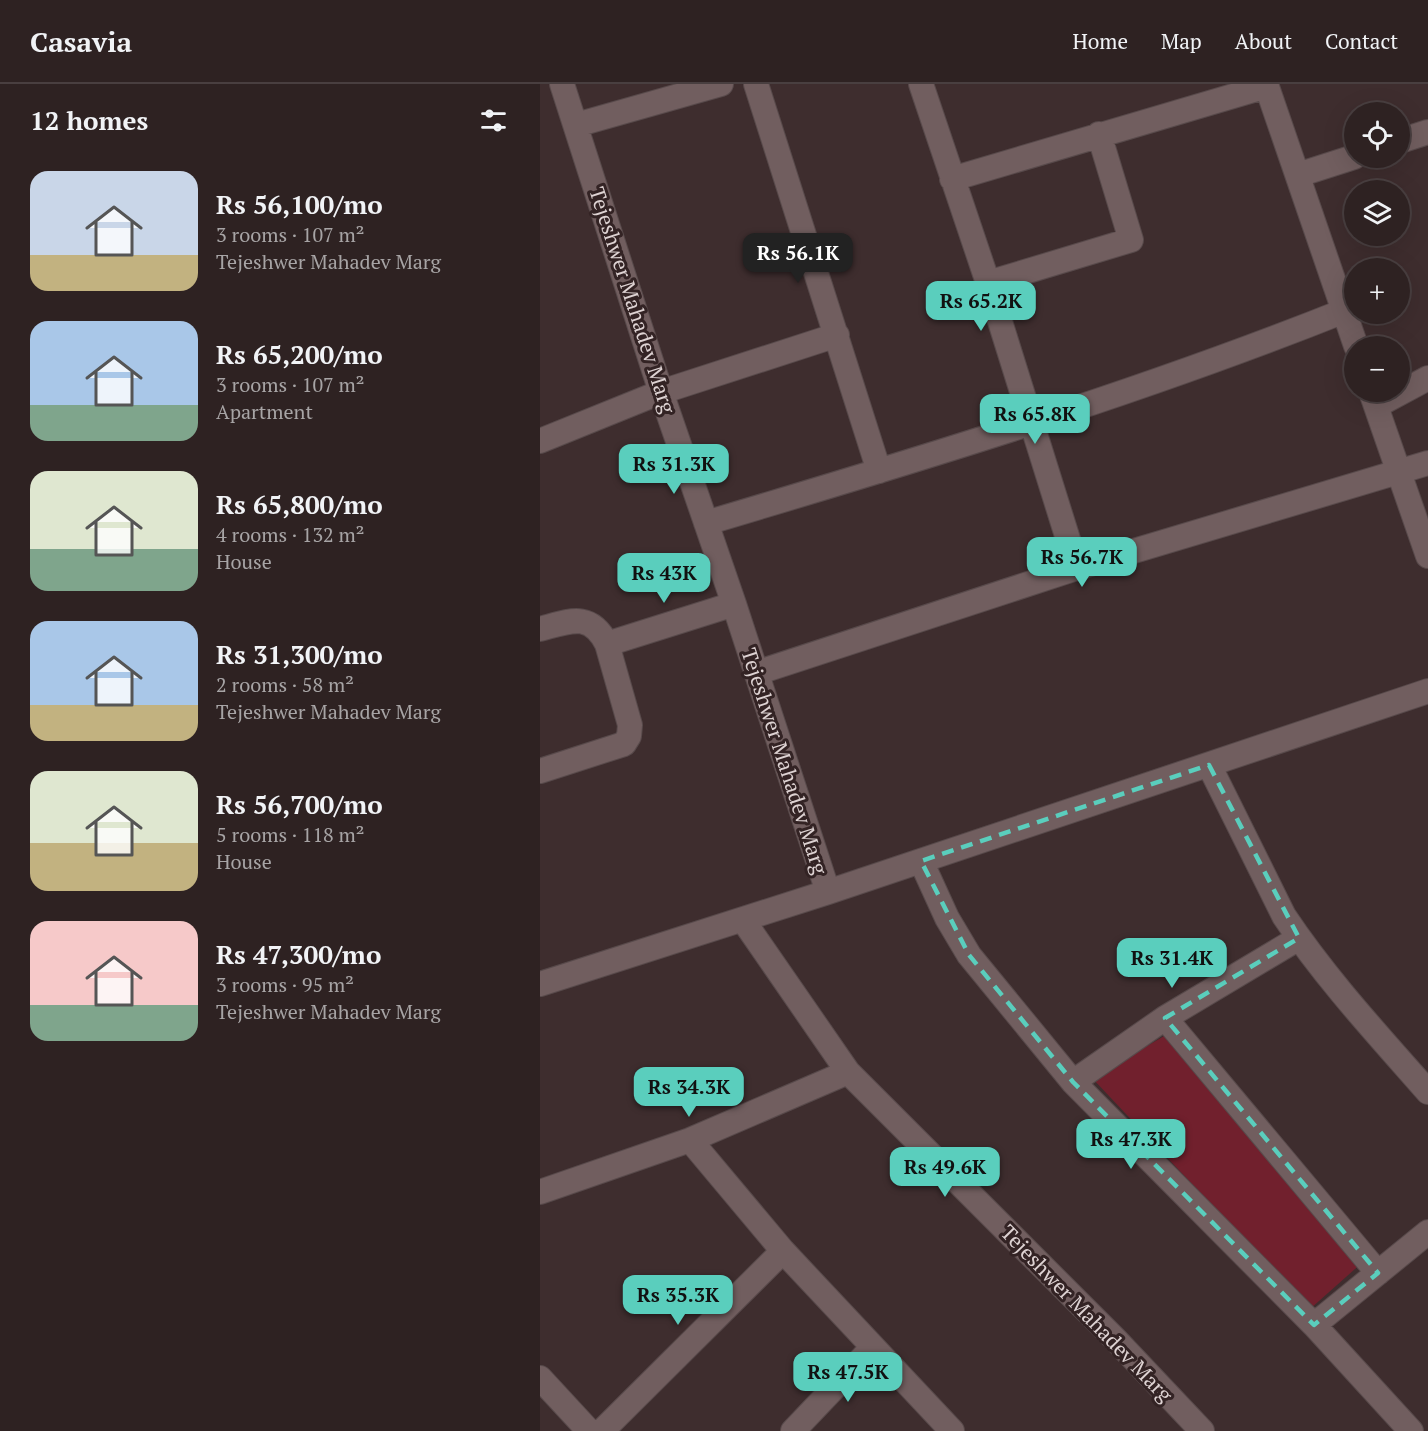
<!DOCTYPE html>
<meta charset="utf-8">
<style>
:root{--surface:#2e2222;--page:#3a2f2f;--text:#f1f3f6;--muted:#a7a4a5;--line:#493f40;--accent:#5acebd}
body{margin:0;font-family:"PT Serif",serif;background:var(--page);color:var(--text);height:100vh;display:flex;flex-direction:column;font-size:22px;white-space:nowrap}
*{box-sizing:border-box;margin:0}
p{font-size:20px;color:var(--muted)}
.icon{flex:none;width:33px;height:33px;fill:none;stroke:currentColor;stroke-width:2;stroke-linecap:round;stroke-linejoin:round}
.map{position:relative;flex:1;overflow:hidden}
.drawer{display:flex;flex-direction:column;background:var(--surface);width:540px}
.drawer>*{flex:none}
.fabs{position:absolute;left:804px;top:18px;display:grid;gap:12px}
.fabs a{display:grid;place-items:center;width:66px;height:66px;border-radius:50%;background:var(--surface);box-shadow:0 6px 24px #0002,0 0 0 2px var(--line);font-size:30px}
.price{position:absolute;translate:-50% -51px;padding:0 14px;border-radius:12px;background:var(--accent);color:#111;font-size:20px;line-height:39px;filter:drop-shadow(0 2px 3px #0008)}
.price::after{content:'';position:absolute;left:50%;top:36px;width:18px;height:14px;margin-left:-9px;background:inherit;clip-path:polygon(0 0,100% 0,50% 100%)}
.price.current{background:#222;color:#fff}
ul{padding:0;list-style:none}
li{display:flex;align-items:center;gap:18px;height:150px;padding:0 30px}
li span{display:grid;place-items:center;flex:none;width:168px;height:120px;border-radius:18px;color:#555}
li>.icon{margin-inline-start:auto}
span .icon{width:72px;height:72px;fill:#fffc;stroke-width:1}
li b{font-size:26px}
h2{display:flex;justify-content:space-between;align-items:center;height:72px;padding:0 30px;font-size:26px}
header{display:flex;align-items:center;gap:36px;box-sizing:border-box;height:84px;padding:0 30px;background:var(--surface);border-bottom:2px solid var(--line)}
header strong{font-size:28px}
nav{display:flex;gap:33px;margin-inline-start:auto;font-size:21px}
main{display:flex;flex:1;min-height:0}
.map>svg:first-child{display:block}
.green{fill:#71202d}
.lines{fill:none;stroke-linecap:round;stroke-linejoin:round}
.street-casing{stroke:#584a4b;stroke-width:26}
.street{stroke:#715e5f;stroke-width:24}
.marked{fill:none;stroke:#5acebd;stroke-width:4.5;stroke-dasharray:12 8;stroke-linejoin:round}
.labels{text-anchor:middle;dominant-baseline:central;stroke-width:6;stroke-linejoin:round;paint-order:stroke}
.street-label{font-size:21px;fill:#ddd2d2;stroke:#332324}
</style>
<header>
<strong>Casavia</strong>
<nav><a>Home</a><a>Map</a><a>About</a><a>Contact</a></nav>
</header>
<main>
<section class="drawer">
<h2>12 homes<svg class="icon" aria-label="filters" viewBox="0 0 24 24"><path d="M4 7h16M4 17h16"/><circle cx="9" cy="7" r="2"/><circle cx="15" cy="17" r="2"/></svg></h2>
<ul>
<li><span style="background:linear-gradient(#c9d6e8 70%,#c2b280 0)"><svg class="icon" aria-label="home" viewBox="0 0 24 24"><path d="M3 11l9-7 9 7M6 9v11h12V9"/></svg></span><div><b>Rs 56,100/mo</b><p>3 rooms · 107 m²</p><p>Tejeshwer Mahadev Marg</p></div></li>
<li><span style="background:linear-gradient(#a9c7e8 70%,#7fa58c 0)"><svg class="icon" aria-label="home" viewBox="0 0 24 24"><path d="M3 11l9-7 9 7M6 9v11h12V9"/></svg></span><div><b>Rs 65,200/mo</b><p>3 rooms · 107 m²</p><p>Apartment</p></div></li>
<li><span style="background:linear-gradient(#dfe7d0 65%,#7fa58c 0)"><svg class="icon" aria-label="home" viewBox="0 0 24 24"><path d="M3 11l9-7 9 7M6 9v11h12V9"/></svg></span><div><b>Rs 65,800/mo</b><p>4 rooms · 132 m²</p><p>House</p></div></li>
<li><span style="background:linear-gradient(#a9c7e8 70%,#c2b280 0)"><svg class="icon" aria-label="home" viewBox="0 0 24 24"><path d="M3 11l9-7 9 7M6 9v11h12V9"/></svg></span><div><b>Rs 31,300/mo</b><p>2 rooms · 58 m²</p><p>Tejeshwer Mahadev Marg</p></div></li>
<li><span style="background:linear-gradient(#dfe7d0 60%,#c2b280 0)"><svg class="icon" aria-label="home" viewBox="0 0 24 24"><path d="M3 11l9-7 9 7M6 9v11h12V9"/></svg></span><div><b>Rs 56,700/mo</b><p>5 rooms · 118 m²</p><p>House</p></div></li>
<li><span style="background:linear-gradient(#f6c9c9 70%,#7fa58c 0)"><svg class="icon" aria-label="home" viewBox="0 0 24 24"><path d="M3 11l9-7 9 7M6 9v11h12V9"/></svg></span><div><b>Rs 47,300/mo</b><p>3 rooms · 95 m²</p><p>Tejeshwer Mahadev Marg</p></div></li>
</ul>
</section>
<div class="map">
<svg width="888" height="1347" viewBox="0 0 888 1347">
<rect width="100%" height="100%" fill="#3e2d2e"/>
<!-- green -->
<path class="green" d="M626 951 824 1177 770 1225 552 994Z"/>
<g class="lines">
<defs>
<path id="street" d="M22 0 121 308 194 520 288 808
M216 0 339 387
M381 0 448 199 537 484
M726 0 816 262
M36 41 181 0
M860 57 888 48
M758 91 814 73
M412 95 727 2
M448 199 591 156 559 50
M831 308 888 472
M836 322 888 294
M0 357 121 308 297 251
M166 439C381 375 596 310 804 227
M0 545C30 537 50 527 67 560L90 641 89 652 84 660 0 687
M67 560 194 520
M216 589 537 484 888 379
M669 681 744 832C786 895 838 951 888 1008
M381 777 407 834 429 871 533 998 774 1241 871 1347
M203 836 308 988 576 1256 662 1347
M0 900 288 808 888 607
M625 934 838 1189
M533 998 625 934 759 854
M150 1056 243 1167 412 1347
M0 1108 150 1056 308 988
M774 1241 888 1148
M0 1294 49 1347
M62 1347 243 1167
M253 1347 333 1263"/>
</defs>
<!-- street casing -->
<use href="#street" class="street-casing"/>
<!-- street -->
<use href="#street" class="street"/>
</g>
<!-- marked area -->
<path class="marked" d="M669 681 759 854 625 934 838 1189 774 1241 533 998 429 871 381 777Z"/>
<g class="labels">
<!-- street labels -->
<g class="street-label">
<text transform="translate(93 216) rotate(72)">Tejeshwer Mahadev Marg</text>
<text transform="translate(245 677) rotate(72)">Tejeshwer Mahadev Marg</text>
<text transform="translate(547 1229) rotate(46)">Tejeshwer Mahadev Marg</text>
</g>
</g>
</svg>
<div class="fabs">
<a><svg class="icon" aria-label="locate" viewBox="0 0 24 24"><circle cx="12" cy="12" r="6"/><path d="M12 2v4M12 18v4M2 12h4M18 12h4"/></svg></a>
<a><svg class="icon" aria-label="layers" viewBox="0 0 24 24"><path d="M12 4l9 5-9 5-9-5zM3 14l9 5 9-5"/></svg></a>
<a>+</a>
<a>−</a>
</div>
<b class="price current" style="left:258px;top:200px">Rs 56.1K</b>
<b class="price" style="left:441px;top:248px">Rs 65.2K</b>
<b class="price" style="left:495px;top:361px">Rs 65.8K</b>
<b class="price" style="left:134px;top:411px">Rs 31.3K</b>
<b class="price" style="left:542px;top:504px">Rs 56.7K</b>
<b class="price" style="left:124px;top:520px">Rs 43K</b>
<b class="price" style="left:632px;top:905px">Rs 31.4K</b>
<b class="price" style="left:149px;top:1034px">Rs 34.3K</b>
<b class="price" style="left:591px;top:1086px">Rs 47.3K</b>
<b class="price" style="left:405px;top:1114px">Rs 49.6K</b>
<b class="price" style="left:138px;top:1242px">Rs 35.3K</b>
<b class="price" style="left:308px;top:1319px">Rs 47.5K</b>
</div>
</main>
